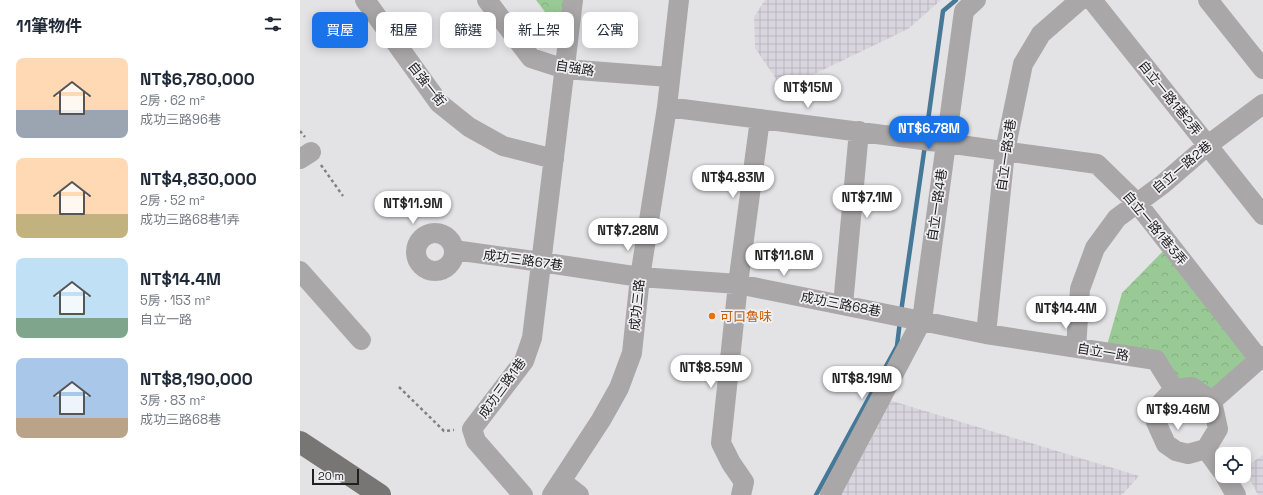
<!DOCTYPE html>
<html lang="zh-TW">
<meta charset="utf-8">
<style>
:root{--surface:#fff;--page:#f2f2f3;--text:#1f2937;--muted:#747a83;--accent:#1a73e8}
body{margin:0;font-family:"Space Grotesk","Noto Sans TC",sans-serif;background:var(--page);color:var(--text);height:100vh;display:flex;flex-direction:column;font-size:15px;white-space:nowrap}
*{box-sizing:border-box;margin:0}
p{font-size:13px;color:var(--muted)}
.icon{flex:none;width:22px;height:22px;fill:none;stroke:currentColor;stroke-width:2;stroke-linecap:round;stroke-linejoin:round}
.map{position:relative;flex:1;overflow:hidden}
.details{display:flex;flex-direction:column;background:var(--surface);width:300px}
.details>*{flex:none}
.hud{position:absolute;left:12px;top:12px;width:380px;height:36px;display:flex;gap:8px}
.fabs{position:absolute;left:915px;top:447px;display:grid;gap:8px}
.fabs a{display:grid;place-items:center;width:36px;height:36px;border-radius:8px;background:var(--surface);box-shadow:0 2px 10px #0003;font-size:20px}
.scale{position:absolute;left:12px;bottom:10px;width:47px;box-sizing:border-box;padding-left:4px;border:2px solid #212021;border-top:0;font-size:11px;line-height:14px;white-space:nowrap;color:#212021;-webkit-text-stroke:3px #f0eff2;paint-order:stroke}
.price{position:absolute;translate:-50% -34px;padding:0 9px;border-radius:14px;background:#fff;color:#222;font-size:13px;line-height:26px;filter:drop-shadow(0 1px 2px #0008)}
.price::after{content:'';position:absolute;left:50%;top:24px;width:12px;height:9px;margin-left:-6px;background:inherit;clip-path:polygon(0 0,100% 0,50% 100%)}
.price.current{background:var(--accent);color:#fff}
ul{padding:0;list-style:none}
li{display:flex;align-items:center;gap:12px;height:100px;padding:0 16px}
li span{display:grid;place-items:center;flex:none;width:112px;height:80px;border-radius:8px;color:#555}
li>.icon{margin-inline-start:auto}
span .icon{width:48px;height:48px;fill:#fffc;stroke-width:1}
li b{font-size:17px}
h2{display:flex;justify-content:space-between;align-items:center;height:48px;padding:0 16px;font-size:17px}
.chip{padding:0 14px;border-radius:8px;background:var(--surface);box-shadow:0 2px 10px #0003;font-size:14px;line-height:36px}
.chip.current{background:var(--accent);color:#fff}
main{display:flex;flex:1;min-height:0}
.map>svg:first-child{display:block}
.industrial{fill:url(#industrial-grid)}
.park{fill:url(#park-crowns)}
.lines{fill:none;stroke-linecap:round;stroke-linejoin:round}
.stream{stroke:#467897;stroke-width:4.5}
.path{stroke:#818082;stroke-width:2.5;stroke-dasharray:3 3;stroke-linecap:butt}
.minor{stroke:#a9a7a7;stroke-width:20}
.major{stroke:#787675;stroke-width:22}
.food-dot{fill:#e8710a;stroke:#f0eff2;stroke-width:1.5}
.labels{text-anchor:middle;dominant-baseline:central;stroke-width:3.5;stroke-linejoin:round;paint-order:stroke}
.street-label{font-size:13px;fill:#212021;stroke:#f0eff2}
.food-label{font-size:13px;fill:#c56008;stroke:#f0eff2;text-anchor:start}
</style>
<main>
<section class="details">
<h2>11筆物件<svg class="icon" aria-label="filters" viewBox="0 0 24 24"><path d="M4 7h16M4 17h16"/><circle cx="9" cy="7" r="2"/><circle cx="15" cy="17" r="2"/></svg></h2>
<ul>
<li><span style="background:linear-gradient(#ffd9b3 65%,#9aa5b1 0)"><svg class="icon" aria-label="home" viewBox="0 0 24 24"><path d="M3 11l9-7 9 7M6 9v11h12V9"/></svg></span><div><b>NT$6,780,000</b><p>2房 · 62 m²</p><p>成功三路96巷</p></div></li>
<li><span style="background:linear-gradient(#ffd9b3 70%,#c2b280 0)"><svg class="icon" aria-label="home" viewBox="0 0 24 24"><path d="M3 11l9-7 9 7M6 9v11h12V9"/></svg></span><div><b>NT$4,830,000</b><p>2房 · 52 m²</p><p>成功三路68巷1弄</p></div></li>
<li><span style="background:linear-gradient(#bfe0f5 75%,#7fa58c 0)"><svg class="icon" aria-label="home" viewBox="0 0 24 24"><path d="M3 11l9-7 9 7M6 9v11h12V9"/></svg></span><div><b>NT$14.4M</b><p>5房 · 153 m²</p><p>自立一路</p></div></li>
<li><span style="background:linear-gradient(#a9c7e8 75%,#b9a48a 0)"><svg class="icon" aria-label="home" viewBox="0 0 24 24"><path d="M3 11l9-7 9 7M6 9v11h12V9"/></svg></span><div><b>NT$8,190,000</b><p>3房 · 83 m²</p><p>成功三路68巷</p></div></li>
</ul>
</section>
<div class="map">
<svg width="963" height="495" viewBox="0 0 963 495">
<defs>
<pattern id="industrial-grid" width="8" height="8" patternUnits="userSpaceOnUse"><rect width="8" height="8" fill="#d9d5de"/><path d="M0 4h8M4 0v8" fill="none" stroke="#bab7be"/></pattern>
<pattern id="park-crowns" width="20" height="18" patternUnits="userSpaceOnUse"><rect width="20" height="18" fill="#99ca95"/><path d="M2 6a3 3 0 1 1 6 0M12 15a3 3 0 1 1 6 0" fill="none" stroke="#84ad80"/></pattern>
</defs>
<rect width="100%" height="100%" fill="#e3e2e5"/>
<!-- industrial -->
<path class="industrial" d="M465 0H641L608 29 483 89 455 48 454 17Z
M589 400 839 476 822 495H539Z
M963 455V495H958L944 468Z"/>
<!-- park -->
<path class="park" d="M236 0H268L263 36Z
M869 245 959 359 912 401 874 389 856 360 805 352 822 293Z"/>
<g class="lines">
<!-- stream -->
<path class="stream" d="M626 135 643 11 656 0
M601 312 625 145
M516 495 597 346 600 321"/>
<!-- path -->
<path class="path" d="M0 131 5 137
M21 165 43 196
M99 387 144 431 154 430"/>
<!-- minor -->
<path class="minor" d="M65 0 139 103 169 127 203 146 254 159
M187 0 231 58 265 69 369 77
M792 0 963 215
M908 0 963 69
M367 107 646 143 797 164 837 203 959 359
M0 159 11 152
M116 252a19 19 0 1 1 38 0a19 19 0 1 1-38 0Z
M154 250 241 262 340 277 438 284 686 334 856 360 874 389
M0 271 61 340
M543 305 559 131
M686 334 705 151 723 64 741 34 780 0
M776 348 780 289 795 248 817 218 863 184 908 145 963 104
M892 387 912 401 918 429 906 449 888 454 876 451 866 444 856 422 860 404 874 389Z
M912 401 963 356
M906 449 922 471
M925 476 936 495
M261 481 279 495
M223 495 176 441 172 429 224 361 232 338 273 0
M252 495 301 420 319 388 332 353 340 277 367 107 379 0
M441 495 444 482 431 463 421 443 438 284 460 119
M530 495 622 320 664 11 676 0"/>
<!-- major -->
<path class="major" d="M0 442 80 495"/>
</g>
<!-- markers -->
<circle class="food-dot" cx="412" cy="316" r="4"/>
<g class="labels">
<!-- street labels -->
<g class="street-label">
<text transform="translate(275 68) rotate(9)">自強路</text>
<text transform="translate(127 84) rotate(52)">自強一街</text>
<text transform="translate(870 98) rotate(51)">自立一路1巷2弄</text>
<text transform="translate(706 155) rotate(-82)">自立一路3巷</text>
<text transform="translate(882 167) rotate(-40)">自立一路2巷</text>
<text transform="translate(637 205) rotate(-82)">自立一路4巷</text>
<text transform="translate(855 228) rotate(50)">自立一路1巷3弄</text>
<text transform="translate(223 260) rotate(8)">成功三路67巷</text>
<text transform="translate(541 304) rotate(11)">成功三路68巷</text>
<text transform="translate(337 305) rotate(-84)">成功三路</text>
<text transform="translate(803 352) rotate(9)">自立一路</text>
<text transform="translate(202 388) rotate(-54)">成功三路1巷</text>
</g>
<!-- food labels -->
<g class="food-label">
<text x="420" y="316">可口魯味</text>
</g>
</g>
</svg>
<div class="fabs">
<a><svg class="icon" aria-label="locate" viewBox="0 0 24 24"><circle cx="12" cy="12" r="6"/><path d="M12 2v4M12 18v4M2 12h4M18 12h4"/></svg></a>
</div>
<div class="scale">20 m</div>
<b class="price" style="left:508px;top:109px">NT$15M</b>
<b class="price current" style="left:629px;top:150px">NT$6.78M</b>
<b class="price" style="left:433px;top:199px">NT$4.83M</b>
<b class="price" style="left:567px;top:219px">NT$7.1M</b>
<b class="price" style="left:113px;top:225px">NT$11.9M</b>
<b class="price" style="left:328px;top:252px">NT$7.28M</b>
<b class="price" style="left:484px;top:277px">NT$11.6M</b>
<b class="price" style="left:766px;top:330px">NT$14.4M</b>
<b class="price" style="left:411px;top:389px">NT$8.59M</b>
<b class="price" style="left:562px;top:400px">NT$8.19M</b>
<b class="price" style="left:878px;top:431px">NT$9.46M</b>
<div class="hud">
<a class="chip current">買屋</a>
<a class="chip">租屋</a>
<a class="chip">篩選</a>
<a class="chip">新上架</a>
<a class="chip">公寓</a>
</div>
</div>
</main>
